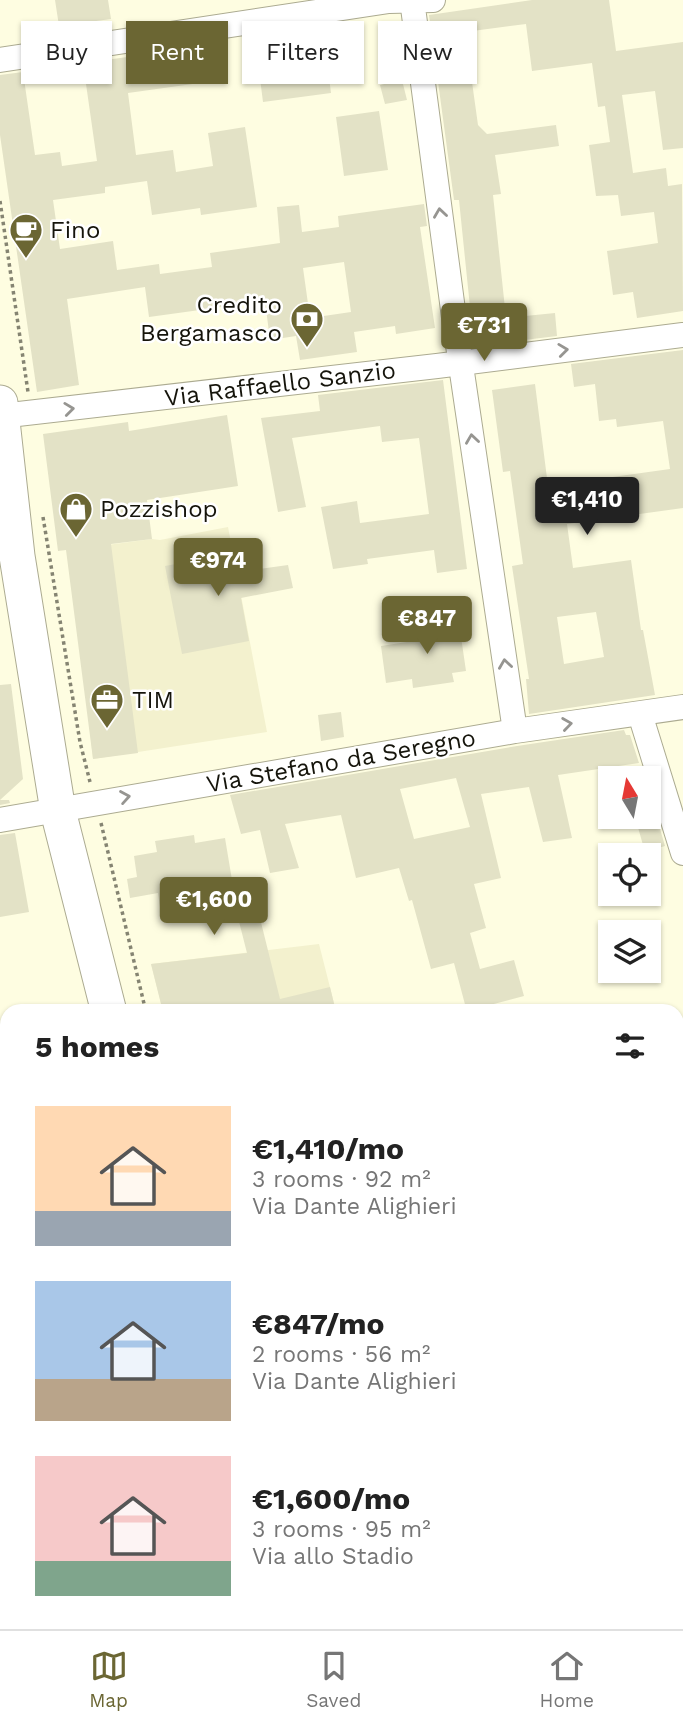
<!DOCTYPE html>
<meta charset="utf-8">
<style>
:root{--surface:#fff;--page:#f2f2f2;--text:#222;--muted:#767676;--line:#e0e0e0;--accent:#6b6633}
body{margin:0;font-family:"Work Sans",sans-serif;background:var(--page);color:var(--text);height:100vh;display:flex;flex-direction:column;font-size:26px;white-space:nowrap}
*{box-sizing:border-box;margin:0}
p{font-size:23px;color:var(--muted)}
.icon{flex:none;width:38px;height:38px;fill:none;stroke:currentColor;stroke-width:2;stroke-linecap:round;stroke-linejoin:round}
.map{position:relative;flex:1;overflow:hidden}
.sheet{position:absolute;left:0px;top:1004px;width:684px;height:625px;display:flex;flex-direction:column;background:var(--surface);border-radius:21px 21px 0 0;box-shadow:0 2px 5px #0004}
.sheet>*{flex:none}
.top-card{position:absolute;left:21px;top:21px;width:642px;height:63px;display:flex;gap:14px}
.needle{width:46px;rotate:350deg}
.controls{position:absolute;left:598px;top:766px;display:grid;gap:14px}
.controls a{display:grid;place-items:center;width:63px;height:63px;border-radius:0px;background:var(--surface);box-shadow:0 2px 5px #0004;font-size:35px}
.price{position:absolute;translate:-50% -60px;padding:0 16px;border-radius:7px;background:var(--accent);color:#fff;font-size:23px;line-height:46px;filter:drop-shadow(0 2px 4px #0008)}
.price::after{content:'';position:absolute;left:50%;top:42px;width:21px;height:16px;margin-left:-10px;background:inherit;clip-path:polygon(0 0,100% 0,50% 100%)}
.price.current{background:#222;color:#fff}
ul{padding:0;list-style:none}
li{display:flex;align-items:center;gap:21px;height:175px;padding:0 35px}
li span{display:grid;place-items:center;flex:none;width:196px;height:140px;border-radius:0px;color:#555}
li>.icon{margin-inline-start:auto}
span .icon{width:84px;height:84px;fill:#fffc;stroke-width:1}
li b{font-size:30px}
h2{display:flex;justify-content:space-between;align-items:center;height:84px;padding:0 35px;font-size:30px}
.tag{padding:0 24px;border-radius:0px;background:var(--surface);box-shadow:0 2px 5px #0004;font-size:24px;line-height:63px}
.tag.current{background:var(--accent);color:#fff}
.dock{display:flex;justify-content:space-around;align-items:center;height:98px;border-top:2px solid var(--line);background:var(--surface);font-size:19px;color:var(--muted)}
.dock a{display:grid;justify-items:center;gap:4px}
.dock .current{color:var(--accent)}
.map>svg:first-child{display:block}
.built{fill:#f3f1ce}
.grass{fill:url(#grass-dots)}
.building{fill:#e3e2c6;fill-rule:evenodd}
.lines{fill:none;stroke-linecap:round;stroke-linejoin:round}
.street-casing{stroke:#acab91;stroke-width:26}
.secondary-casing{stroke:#acab91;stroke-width:37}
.path{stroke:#858472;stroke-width:3.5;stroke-dasharray:3.5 3.5;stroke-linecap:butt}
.street{stroke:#fff;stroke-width:24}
.secondary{stroke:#fff;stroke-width:35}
.oneway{stroke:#969591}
.labels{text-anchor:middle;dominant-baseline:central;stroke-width:5;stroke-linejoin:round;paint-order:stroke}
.poi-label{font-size:24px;fill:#15140b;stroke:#fff;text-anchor:start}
.street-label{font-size:24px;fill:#15140b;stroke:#fff}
</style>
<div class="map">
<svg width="683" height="1629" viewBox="0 0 683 1629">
<defs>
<pattern id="grass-dots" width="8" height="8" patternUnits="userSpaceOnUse" patternTransform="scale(1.75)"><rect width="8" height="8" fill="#d9d599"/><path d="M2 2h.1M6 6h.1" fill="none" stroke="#b9b682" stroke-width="1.8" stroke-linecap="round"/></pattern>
</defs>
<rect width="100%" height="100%" fill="#fefde1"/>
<!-- built -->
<path class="built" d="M228 527 267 732 93 759 70 550 152 539 160 540Z
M319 944 336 1011H163L151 964Z"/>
<!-- grass -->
<path class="grass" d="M84 1622H194L207 1629H85Z"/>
<!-- building -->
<path class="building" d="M55 0H108L111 19 59 26Z
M532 0H609L616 51 683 42V148L663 150 655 91 622 95 633 173 666 168 668 186 682 184 683 311 637 318 633 292 613 295 607 251 658 243 654 212 621 216 618 195 596 196 589 145 610 142 605 106 598 107 592 63 532 71 526 24 465 32 478 125 487 134 556 125 559 146 495 155 501 194 493 195 506 318 555 313 557 336 474 346 459 200H454L429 15Z
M323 30 331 93 263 102 255 39Z
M202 47 207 82 128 93 136 155 173 150 176 172 213 166 208 133 245 127 257 207 201 215 200 208 152 215 147 181 105 187V193L53 200 60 249 113 241 117 270 159 264 160 274 212 267 210 253 280 243 277 207 299 205 302 232 339 227 338 216 424 204 427 226 420 227 435 328 396 334 395 326 354 332 357 352 300 360 296 336 270 340 265 301 149 317 145 287 67 299 79 385 37 392 0 135V75L23 72 35 155 60 152 62 166 97 161 83 63ZM344 262 351 312 310 318 303 268Z
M402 80 407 100 385 104 380 85Z
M379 111 388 170 344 176 336 117Z
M683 350V508L567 524 573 568 631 560 641 630H643L655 695 529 714 526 679H529L512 566 523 564 510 471 503 472 492 390 535 384 548 486 670 469 663 421 617 427 616 419 599 421 595 384 574 387 571 364ZM596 612 604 657 564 664 557 617Z
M443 380 467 569 437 573 434 550 367 559 368 564 333 569 321 507 357 501 360 523 429 514 419 438 382 442 380 426 292 438 306 507 278 512 261 418 320 411 318 395Z
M227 415 238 486 147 500 152 539 111 544 138 753 93 759 66 550 58 551 43 434 128 422 129 431Z
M241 552H249L252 570 288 565 293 588 241 598 249 641 182 654 165 566Z
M449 614 451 624 459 623 466 671 452 673 454 682 413 688 412 679 386 683 381 646 426 639 424 628 432 627 431 617Z
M11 684 23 779 0 800H9L10 803 0 805V685Z
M341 712 344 737 321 741 318 715Z
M624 730 626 735H630L639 763 558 775 572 838 543 842 529 787 481 794 501 878 474 884 486 928 470 933 480 969 514 960 524 996 490 1005 491 1012H467L454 963 431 969 412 900 409 901 399 868 356 878 341 815 285 824 299 868 270 873 260 830 241 834 230 795 517 746ZM456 778 470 827 414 839 400 789Z
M656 815 665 846 645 852 635 817Z
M15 833 29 912 0 917V835Z
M194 835 195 843 225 838 234 892 253 890 280 999 330 987 336 1012H163L151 964 247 953 232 894 160 907 158 893 130 898 127 879 137 877 134 856 157 852 155 841Z"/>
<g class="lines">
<defs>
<path id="street" d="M412 0 455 325 515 731
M0 60 389 1 433 0
M0 416 437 366 683 335
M640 714 683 853
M0 820 515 731 683 707
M677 1110 683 1108
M677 1435 683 1434
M0 1489 7 1488
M490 1622 492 1629"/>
<path id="secondary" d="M0 403 17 556 58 811 109 1012
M237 1622 245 1629"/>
</defs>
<!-- street casing -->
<use href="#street" class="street-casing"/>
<!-- secondary casing -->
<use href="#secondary" class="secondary-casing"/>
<!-- path -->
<path class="path" d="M0 201 28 392
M43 517 80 742 90 782
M101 823 146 1012
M286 1622 287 1629
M299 1622 301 1629"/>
<!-- street -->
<use href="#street" class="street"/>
<!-- secondary -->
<use href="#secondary" class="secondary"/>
</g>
<!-- one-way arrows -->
<defs><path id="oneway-chevron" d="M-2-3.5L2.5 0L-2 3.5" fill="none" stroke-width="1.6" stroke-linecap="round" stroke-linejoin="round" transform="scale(1.75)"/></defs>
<g class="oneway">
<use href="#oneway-chevron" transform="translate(440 213) rotate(-98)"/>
<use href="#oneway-chevron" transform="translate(563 350) rotate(-7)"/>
<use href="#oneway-chevron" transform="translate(69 409) rotate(-7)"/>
<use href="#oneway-chevron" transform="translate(472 439) rotate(-98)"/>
<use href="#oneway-chevron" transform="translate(505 664) rotate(-98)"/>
<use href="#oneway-chevron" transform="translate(567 724) rotate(-8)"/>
<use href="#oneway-chevron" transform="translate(125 797) rotate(-10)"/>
</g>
<!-- icons -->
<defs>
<symbol id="cafe-pin" viewBox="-11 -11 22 30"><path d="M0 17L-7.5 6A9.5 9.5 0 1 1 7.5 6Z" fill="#6b6633" stroke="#fff"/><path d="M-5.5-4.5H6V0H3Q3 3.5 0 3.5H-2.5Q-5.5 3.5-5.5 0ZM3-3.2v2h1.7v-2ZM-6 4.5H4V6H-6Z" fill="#fff"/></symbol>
<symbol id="bank-pin" viewBox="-11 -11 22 30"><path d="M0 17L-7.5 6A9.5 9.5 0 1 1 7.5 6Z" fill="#6b6633" stroke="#fff"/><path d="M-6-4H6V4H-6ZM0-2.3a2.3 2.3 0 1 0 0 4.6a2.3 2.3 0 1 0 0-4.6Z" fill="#fff"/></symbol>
<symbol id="shop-pin" viewBox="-11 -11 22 30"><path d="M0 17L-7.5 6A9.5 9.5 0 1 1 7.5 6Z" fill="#6b6633" stroke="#fff"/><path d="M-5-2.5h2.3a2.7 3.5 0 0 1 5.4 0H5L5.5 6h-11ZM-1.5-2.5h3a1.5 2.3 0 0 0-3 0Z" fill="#fff"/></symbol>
<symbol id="office-pin" viewBox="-11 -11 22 30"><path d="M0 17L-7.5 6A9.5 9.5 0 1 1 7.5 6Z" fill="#6b6633" stroke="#fff"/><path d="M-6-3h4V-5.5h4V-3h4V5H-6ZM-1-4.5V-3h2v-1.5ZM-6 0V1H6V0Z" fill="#fff"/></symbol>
</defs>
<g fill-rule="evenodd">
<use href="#cafe-pin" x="7" y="211" width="38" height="52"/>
<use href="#bank-pin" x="288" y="300" width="38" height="52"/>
<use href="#shop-pin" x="57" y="490" width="38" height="52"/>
<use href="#office-pin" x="88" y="681" width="38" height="52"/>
</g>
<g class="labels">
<!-- poi labels -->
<g class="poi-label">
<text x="50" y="230">Fino</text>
<text x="282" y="305" text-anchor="end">Credito<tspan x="282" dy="28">Bergamasco</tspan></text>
<text x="100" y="509">Pozzishop</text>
<text x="132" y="700">TIM</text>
</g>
<!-- street labels -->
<g class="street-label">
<text transform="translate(280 384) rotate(-7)">Via Raffaello Sanzio</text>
<text transform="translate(341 761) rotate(-10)">Via Stefano da Seregno</text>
</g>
</g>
</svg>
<div class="controls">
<a><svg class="needle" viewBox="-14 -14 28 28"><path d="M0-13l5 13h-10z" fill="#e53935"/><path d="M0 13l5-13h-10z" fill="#767676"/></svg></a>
<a><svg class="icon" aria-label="locate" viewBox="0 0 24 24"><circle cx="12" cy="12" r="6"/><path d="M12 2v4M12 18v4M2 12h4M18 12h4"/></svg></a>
<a><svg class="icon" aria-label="layers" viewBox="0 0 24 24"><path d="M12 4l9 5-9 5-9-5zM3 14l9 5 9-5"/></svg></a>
</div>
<b class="price" style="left:484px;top:363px">€731</b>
<b class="price current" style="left:587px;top:537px">€1,410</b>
<b class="price" style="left:218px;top:598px">€974</b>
<b class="price" style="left:427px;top:656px">€847</b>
<b class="price" style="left:214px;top:937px">€1,600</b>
<div class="top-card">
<a class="tag">Buy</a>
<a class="tag current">Rent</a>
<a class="tag">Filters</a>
<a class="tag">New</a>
</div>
<section class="sheet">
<h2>5 homes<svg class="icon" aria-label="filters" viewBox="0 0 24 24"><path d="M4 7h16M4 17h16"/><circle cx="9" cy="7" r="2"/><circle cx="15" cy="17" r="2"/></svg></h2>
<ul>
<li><span style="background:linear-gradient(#ffd9b3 75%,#9aa5b1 0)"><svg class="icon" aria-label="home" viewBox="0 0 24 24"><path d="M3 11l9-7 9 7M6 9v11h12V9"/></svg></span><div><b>€1,410/mo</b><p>3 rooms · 92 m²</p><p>Via Dante Alighieri</p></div></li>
<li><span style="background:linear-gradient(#a9c7e8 70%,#b9a48a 0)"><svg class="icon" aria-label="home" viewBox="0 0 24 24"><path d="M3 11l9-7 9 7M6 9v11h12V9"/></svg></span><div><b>€847/mo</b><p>2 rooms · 56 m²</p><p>Via Dante Alighieri</p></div></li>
<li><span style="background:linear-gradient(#f6c9c9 75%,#7fa58c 0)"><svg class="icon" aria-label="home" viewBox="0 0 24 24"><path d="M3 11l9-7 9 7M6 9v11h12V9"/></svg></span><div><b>€1,600/mo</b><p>3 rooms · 95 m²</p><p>Via allo Stadio</p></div></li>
</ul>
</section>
</div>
<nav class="dock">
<a class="current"><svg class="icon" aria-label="map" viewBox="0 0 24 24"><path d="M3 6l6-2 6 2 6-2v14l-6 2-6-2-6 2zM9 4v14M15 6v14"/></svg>Map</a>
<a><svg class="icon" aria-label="saved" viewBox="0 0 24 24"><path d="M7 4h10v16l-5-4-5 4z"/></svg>Saved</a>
<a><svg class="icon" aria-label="home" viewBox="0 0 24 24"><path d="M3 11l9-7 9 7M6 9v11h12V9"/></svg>Home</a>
</nav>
